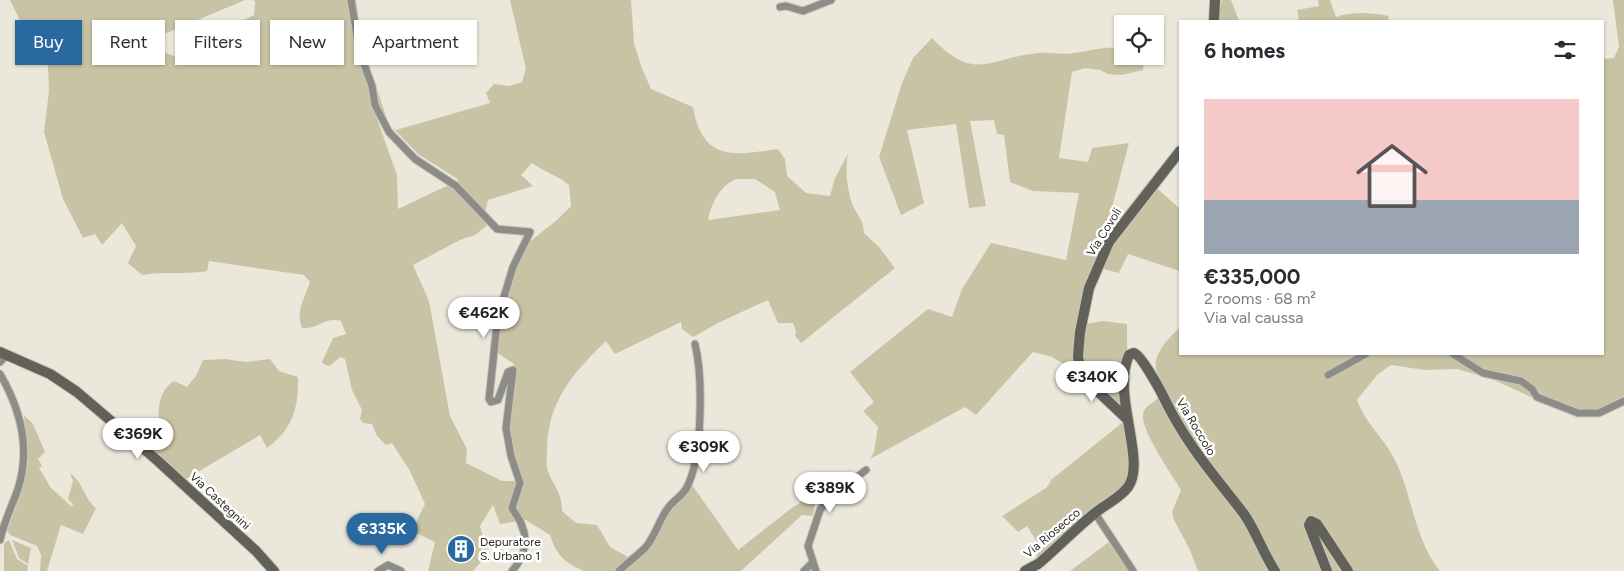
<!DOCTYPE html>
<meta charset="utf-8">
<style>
:root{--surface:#fff;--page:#f2f2f3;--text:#2b2b33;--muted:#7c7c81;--accent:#29699f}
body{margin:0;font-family:Figtree,sans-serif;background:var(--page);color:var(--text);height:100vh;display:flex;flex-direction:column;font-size:19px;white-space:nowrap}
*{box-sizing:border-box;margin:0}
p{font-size:16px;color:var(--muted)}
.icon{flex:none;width:28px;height:28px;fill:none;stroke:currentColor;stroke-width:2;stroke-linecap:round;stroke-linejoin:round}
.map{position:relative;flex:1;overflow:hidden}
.details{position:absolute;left:1179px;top:20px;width:425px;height:335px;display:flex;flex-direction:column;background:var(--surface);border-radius:0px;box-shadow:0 1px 4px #0004}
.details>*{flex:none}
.guide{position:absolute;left:15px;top:20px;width:475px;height:45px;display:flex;gap:10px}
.tools{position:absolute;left:1114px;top:15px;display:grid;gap:10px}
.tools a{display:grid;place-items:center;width:50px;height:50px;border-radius:0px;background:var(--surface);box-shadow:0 1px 4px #0004;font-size:25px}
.price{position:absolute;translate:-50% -42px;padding:0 11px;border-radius:18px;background:#fff;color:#222;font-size:16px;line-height:32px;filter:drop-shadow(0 1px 2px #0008)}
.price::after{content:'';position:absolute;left:50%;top:30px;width:15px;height:11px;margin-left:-8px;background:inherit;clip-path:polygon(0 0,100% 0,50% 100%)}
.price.selected{background:var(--accent);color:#fff}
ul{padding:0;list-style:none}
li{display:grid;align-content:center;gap:10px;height:265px;padding:0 25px}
li span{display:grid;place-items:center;height:155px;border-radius:0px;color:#555}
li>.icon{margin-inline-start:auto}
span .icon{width:90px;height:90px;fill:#fffc;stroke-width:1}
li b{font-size:21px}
h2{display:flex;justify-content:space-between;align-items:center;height:60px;padding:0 25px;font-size:21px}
.tag{padding:0 18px;border-radius:0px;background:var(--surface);box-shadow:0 1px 4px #0004;font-size:18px;line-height:45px}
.tag.selected{background:var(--accent);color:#fff}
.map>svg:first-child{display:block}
.green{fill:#c9c3a5;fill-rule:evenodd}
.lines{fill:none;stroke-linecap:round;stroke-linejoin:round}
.street-casing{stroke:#c8c6ba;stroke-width:9}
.secondary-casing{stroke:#c8c6ba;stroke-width:12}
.street{stroke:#8d8c86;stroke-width:7}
.secondary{stroke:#626159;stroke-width:10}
.labels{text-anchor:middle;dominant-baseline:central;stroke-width:5;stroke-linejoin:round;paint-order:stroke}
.street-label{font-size:12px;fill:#2b2a25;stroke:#fff}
.poi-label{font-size:12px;fill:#2b2a25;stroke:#fff;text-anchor:start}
</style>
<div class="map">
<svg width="1624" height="571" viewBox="0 0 1624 571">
<rect width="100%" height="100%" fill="#ebe8db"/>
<!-- green -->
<path class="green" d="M10 0H245L143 43V55L161 51 176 57 230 32 232 26 254 15 255 1 251 0H356L363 48 386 116H376L397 175 398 209 459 180 418 154 392 127 396 130 490 103 486 93 494 84 509 86 522 82 526 69 510 0H631L634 43 641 66 651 89 693 107C702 161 733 156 778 149L785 159 787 176 806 193 830 196 835 178 848 154C845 168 847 189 852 203 856 214 864 220 864 233L879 247 895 268 801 343 795 336 796 331 793 323H778L768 300 720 322 693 337 682 329 681 322 615 354 606 341C573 373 548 401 547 449 547 455 546 463 547 468 552 485 563 493 562 511L576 523 597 525 610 547 630 558C655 537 664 509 685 483L692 485 738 550 793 507 809 498 815 502 813 516 802 515 741 571H584C564 562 557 556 550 535L526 520 500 524 493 505 480 526 488 554 473 571H428L435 542 412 531 425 504 410 471 392 443 386 445 377 436 372 424 363 423 360 419 362 410 352 390 345 359 340 357 330 366 325 365 322 362 333 338 346 334 341 321C326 316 316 330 302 328 295 311 305 298 310 282L304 275 209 261 207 271C185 275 164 271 142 275L128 263 136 246 122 223 102 245 95 234 83 238 63 199 44 132 49 91 48 66 30 41ZM532 163C544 172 557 175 569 185L571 206 557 220 528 243 510 284 501 328 493 350 514 364 517 371C514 387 508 406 508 422 509 443 517 460 515 481H502L466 463 467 449 450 416 429 301 413 265 460 240 475 235 491 222 485 212 488 200 533 186 521 175ZM755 179 775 192 780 210 708 220C711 205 719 187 734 180 740 178 749 180 755 179Z
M1222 0H1231L1239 21H1219L1218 14Z
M1318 0H1330L1336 17C1354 11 1371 13 1389 16L1388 21H1299L1297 10 1319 6Z
M1613 0H1624V396L1586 415 1548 405 1492 379 1457 369 1425 370 1391 365 1377 375 1357 400C1365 423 1383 437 1394 458 1413 495 1413 537 1440 571H1198L1189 548 1174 520 1172 512 1181 490C1172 475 1141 431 1143 415 1144 404 1158 403 1161 392 1162 384 1158 376 1156 369 1153 353 1170 337 1180 327V354H1602L1603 56 1606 59 1614 58 1619 47Z
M932 38C976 84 989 57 1039 53 1051 52 1062 55 1074 53 1091 51 1105 46 1122 48V56H1144L1143 70 1122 75 1108 74 1100 70 1085 68 1072 72 1059 158 1088 162 1092 148 1129 143 1111 211 1119 219 1149 181 1180 209V271L1128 254 1119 273 1099 268 1085 324 1103 321 1127 324 1128 473 1122 488 1037 562 1036 540 1027 526 1018 532 1002 516 1046 488 1051 481 1042 460 1051 480 1123 422 1073 369 1052 357 1033 352 976 415 965 407 870 459 874 452 878 427 863 411 874 402 850 372 928 309 952 317 962 289 991 243 1066 260 1079 193 1033 191 1010 182 1004 135 997 134 994 120 970 121 986 206 969 208 956 124 907 130 924 203 901 215 879 157 902 83 913 58Z
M225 359 246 362 270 359 279 371 298 377C299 408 292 430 267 448L260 435 186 479 152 448 151 438 161 429C156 413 158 391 174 381L187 387 196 376 203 360Z
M24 415 33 424 45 452 38 459 42 466 39 468 51 488 72 507 73 504 68 499 73 481 70 473C83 482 85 500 96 508L83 534 61 525 47 571H40L41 555 37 546 10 535 7 531 19 499 28 463Z
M9 540 17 559 28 566 27 571H4V543Z
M12 540 31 548 28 564 19 558Z
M1109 542 1129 571H1070Z"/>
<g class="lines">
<defs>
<path id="street" d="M351 0 360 53 372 86 375 105 389 132 415 159 456 186 497 229 530 232 513 267 503 300 496 333 489 399 491 402 498 400 508 372 513 370 506 428 511 456 520 483 512 508C515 514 520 519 522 526 529 542 523 559 512 571
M780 7 786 6 803 11 831 0
M1453 354 1483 373 1521 381 1532 389 1537 397 1578 413H1599L1624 401
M0 362 5 357H12
M0 374C21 410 31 448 18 489 12 506 4 522 0 540
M1328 375 1366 354
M1095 513 1133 571
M378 571 388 565 401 571
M619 571C627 563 637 556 645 548 655 537 659 520 668 508 673 501 682 496 686 489 703 459 703 377 695 344
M804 571 813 562
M816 571 808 546 820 510 830 497 866 470"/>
<path id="secondary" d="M1214 21 1215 0
M0 352 50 374 77 392 158 461 256 551 274 571
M1126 418 1091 385 1080 370 1078 356 1080 332 1089 288 1109 242 1180 151
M1025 571 1038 564C1057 548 1075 529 1095 513 1106 504 1120 498 1128 487 1147 461 1111 394 1129 355L1134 353C1141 355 1161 391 1165 400 1187 445 1214 475 1244 514 1256 531 1263 553 1275 571
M1327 571 1309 525 1311 521 1317 524 1348 571"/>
</defs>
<!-- street casing -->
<use href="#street" class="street-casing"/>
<!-- secondary casing -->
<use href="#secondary" class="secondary-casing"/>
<!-- street -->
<use href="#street" class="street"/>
<!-- secondary -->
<use href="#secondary" class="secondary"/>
</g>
<!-- icons -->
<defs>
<symbol id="building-disc" viewBox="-11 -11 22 22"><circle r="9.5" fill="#29699f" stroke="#fff"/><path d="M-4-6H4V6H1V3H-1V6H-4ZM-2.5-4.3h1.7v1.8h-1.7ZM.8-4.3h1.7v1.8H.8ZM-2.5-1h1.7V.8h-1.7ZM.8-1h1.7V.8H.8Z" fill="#fff"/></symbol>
</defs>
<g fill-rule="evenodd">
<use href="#building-disc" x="445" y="533" width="32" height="32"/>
</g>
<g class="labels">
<!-- street labels -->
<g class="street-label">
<text transform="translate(1104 232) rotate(-58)">Via Covoli</text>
<text transform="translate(1196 427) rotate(59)">Via Roccolo</text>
<text transform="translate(220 501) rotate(43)">Via Castegnini</text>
<text transform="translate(1052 533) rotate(-40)">Via Riosecco</text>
</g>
<!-- poi labels -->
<g class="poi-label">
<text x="480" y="542">Depuratore<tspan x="480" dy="14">S. Urbano 1</tspan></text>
</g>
</g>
</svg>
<div class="tools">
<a><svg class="icon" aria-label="locate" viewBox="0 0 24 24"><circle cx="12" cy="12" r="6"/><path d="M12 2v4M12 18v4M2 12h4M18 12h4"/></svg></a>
</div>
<b class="price" style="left:484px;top:339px">€462K</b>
<b class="price" style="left:1092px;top:403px">€340K</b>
<b class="price" style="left:138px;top:460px">€369K</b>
<b class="price" style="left:704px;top:473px">€309K</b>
<b class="price" style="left:830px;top:514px">€389K</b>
<b class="price selected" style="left:382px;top:555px">€335K</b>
<div class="guide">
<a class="tag selected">Buy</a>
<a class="tag">Rent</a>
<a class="tag">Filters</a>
<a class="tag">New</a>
<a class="tag">Apartment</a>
</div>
<section class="details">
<h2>6 homes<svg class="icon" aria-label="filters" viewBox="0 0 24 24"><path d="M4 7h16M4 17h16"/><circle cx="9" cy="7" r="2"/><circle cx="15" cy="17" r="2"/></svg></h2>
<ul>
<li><span style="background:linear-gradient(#f6c9c9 65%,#9aa5b1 0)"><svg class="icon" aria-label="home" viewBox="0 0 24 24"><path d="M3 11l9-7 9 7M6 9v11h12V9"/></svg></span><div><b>€335,000</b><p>2 rooms · 68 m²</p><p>Via val caussa</p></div></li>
</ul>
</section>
</div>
